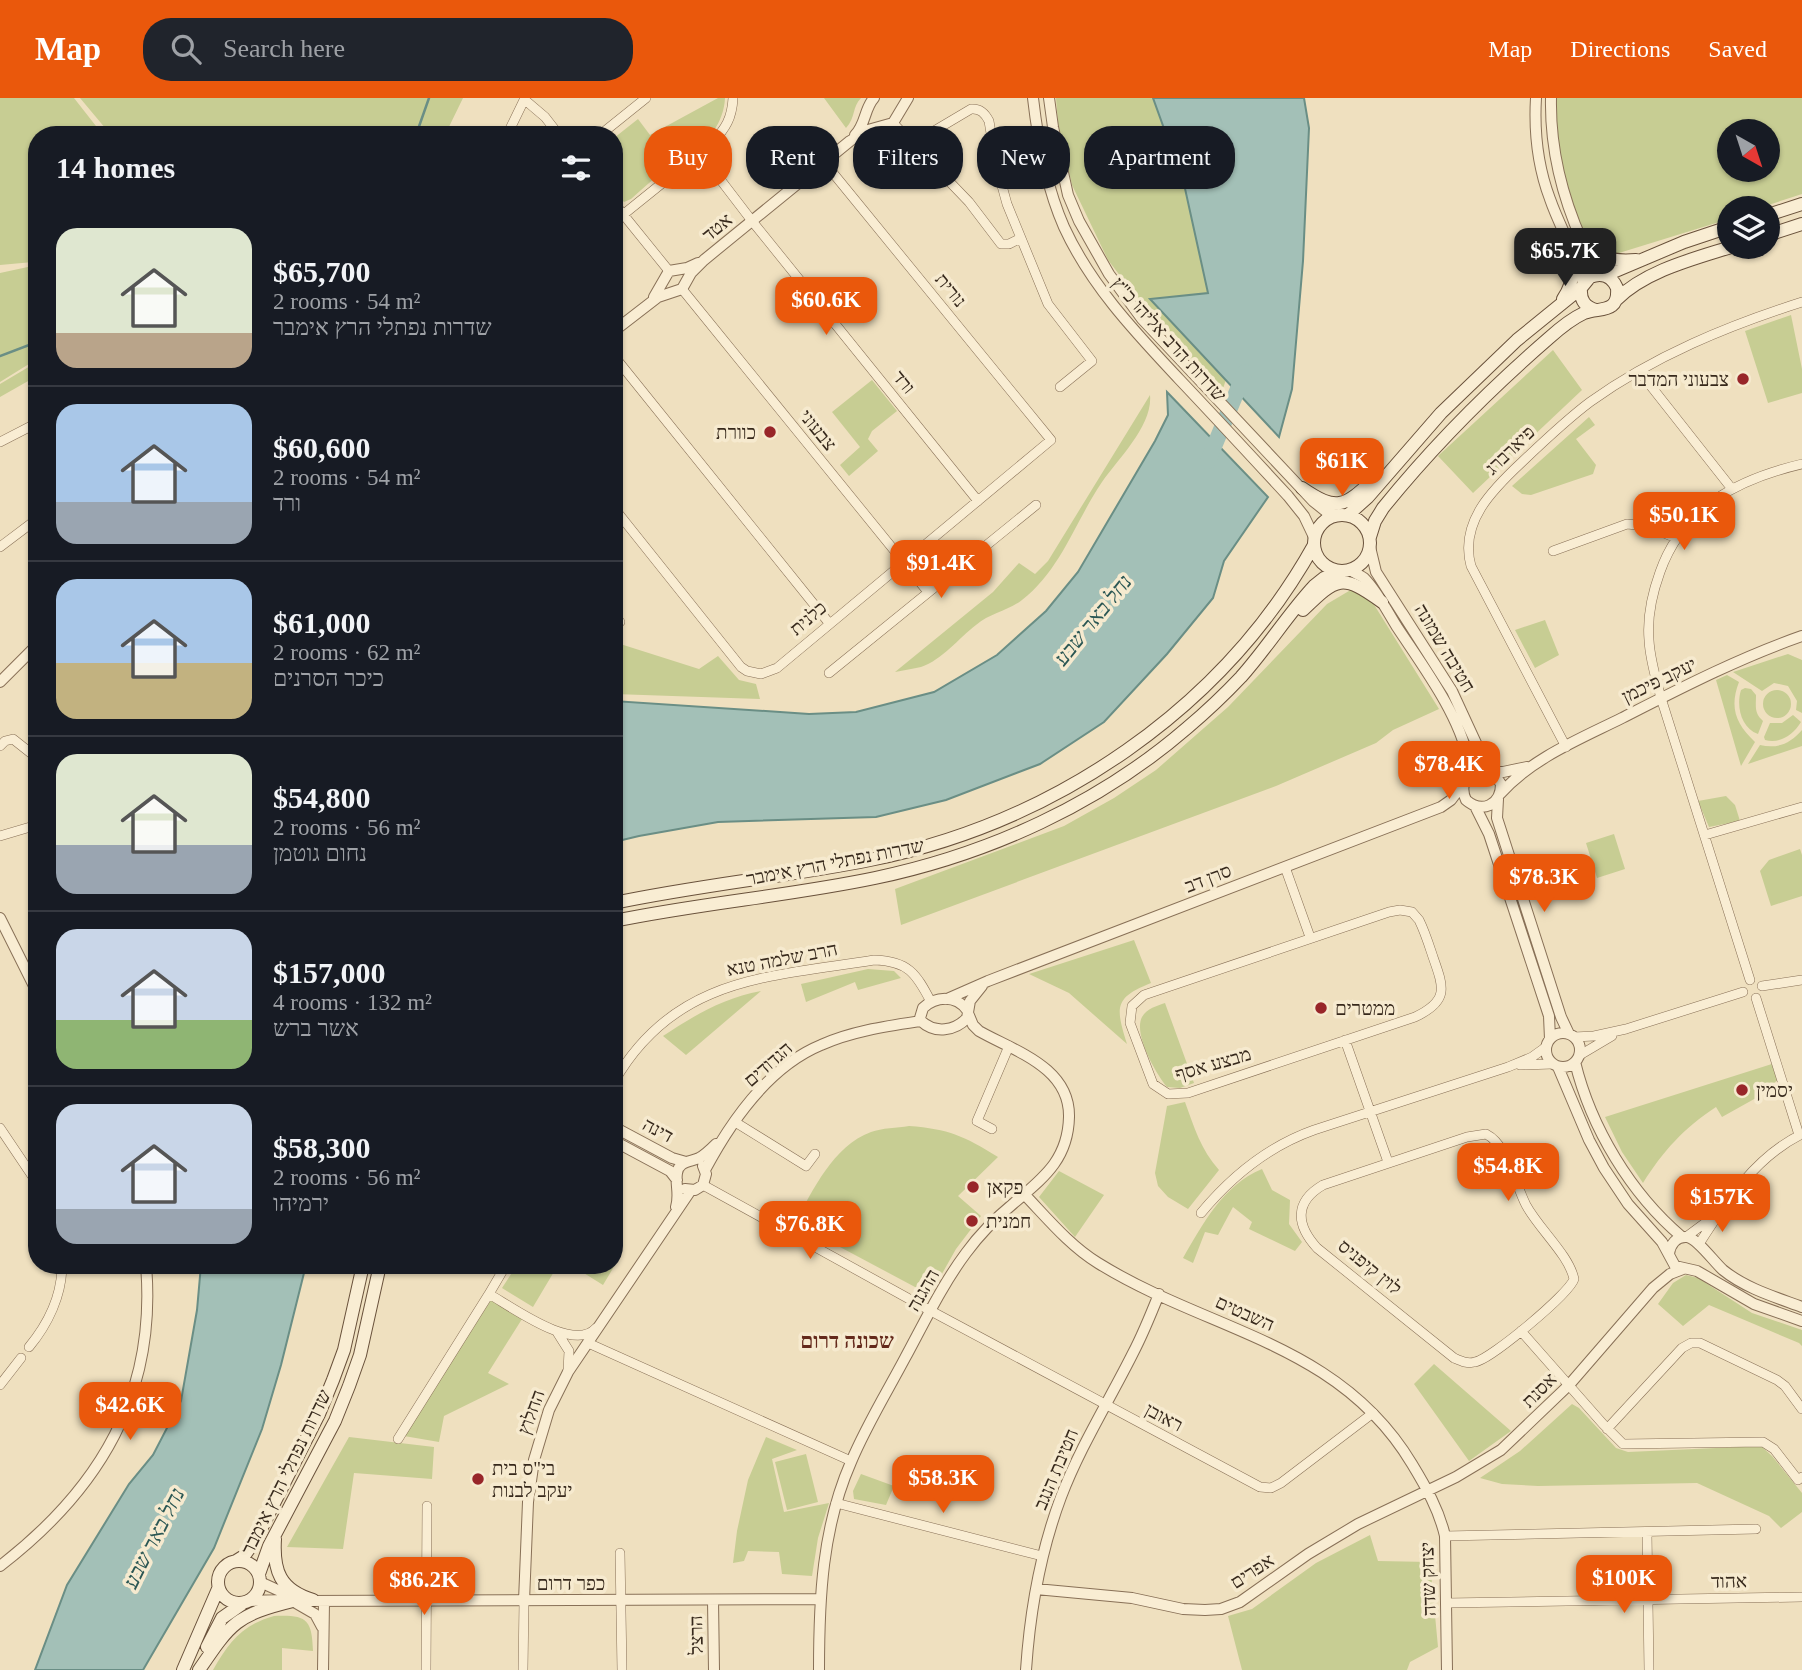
<!DOCTYPE html>
<meta charset="utf-8">
<style>
:root{--surface:#171b24;--page:#20242c;--text:#f1f3f6;--muted:#9ea1a6;--line:#363941;--accent:#ea580c}
body{margin:0;font-family:"Times New Roman","Noto Sans Hebrew",serif;background:var(--page);color:var(--text);height:100vh;display:flex;flex-direction:column;font-size:26px;white-space:nowrap}
*{box-sizing:border-box;margin:0}
p{font-size:23px;color:var(--muted)}
.icon{flex:none;width:38px;height:38px;fill:none;stroke:currentColor;stroke-width:2;stroke-linecap:round;stroke-linejoin:round}
.map{position:relative;flex:1;overflow:hidden}
.sheet{position:absolute;left:28px;top:28px;width:595px;height:1148px;display:flex;flex-direction:column;background:var(--surface);border-radius:28px;box-shadow:0 2px 5px #0004}
.sheet>*{flex:none}
.top-card{position:absolute;left:644px;top:28px;width:665px;height:63px;display:flex;gap:14px}
.needle{width:46px;rotate:141deg}
.controls{position:absolute;left:1717px;top:21px;display:grid;gap:14px}
.controls a{display:grid;place-items:center;width:63px;height:63px;border-radius:50%;background:var(--surface);box-shadow:0 2px 5px #0004;font-size:35px}
.price{position:absolute;translate:-50% -60px;padding:0 16px;border-radius:14px;background:var(--accent);color:#fff;font-size:23px;line-height:46px;filter:drop-shadow(0 2px 4px #0008)}
.price::after{content:'';position:absolute;left:50%;top:42px;width:21px;height:16px;margin-left:-10px;background:inherit;clip-path:polygon(0 0,100% 0,50% 100%)}
.price.selected{background:#222;color:#fff}
ul{padding:0;list-style:none}
li{display:flex;align-items:center;gap:21px;height:175px;padding:0 28px}
li+li{border-top:2px solid var(--line)}
li span{display:grid;place-items:center;flex:none;width:196px;height:140px;border-radius:21px;color:#555}
li>.icon{margin-inline-start:auto}
span .icon{width:84px;height:84px;fill:#fffc;stroke-width:1}
li b{font-size:30px}
h2{display:flex;justify-content:space-between;align-items:center;height:84px;padding:0 28px;font-size:30px}
.pill{padding:0 24px;border-radius:28px;background:var(--surface);box-shadow:0 2px 5px #0004;font-size:24px;line-height:63px}
.pill.selected{background:var(--accent);color:#fff}
header{display:flex;align-items:center;gap:42px;box-sizing:border-box;height:98px;padding:0 35px;background:var(--accent);color:#fff}
header strong{font-size:33px}
nav{display:flex;gap:38px;margin-inline-start:auto;font-size:24px}
.search{width:490px;height:63px;background:var(--page);display:flex;align-items:center;gap:18px;box-sizing:border-box;padding:0 24px;border-radius:28px;color:var(--muted);font-size:26px}
.map>svg:first-child{display:block}
.green{fill:#c7cd93;fill-rule:evenodd}
.water{fill:#a3c0b7;stroke:#6a8e85;stroke-width:2}
.lines{fill:none;stroke-linecap:round;stroke-linejoin:round}
.stream{stroke:#6a8e85;stroke-width:2.5}
.river{stroke:#a3c0b7;stroke-width:16}
.minor-casing{stroke:#887057;stroke-width:10}
.tertiary-casing{stroke:#887057;stroke-width:12}
.secondary-casing{stroke:#69513b;stroke-width:14}
.minor{stroke:#f9edd3;stroke-width:9}
.tertiary{stroke:#f9edd3;stroke-width:10}
.secondary{stroke:#f9edd3;stroke-width:12}
.poi-dot{fill:#982629;stroke:#f6eacf;stroke-width:2.5}
.labels{text-anchor:middle;dominant-baseline:central;stroke-width:7;stroke-linejoin:round;paint-order:stroke}
.street-label{font-size:19px;fill:#37291c;stroke:#f6eacf}
.poi-label{font-size:19px;fill:#37291c;stroke:#f6eacf;text-anchor:start}
.water-label{font-size:21px;font-style:italic;fill:#2b5754;stroke:#f6eacf}
.neighbourhood-label{font-size:21px;font-weight:bold;fill:#64291b;stroke:#f6eacf}
</style>
<header>
<strong>Map</strong>
<div class="search"><svg class="icon" aria-label="search" viewBox="0 0 24 24"><circle cx="10" cy="10" r="6"/><path d="M15 15l6 6"/></svg>Search here</div>
<nav><a>Map</a><a>Directions</a><a>Saved</a></nav>
</header>
<div class="map">
<svg width="1802" height="1572" viewBox="0 0 1802 1572">
<rect width="100%" height="100%" fill="#efe0bf"/>
<!-- green -->
<path class="green" d="M0 0H74L103 37H37V160L33 164 0 167Z
M80 0H463L445 37H111Z
M718 0H725C724 24 708 45 688 57 683 60 677 61 673 65 658 76 645 89 631 101L624 104 614 93V40L638 21 650 37Z
M824 0H861C852 9 856 19 846 30Z
M1056 0H1157L1243 227 1222 294 1158 227 1108 162 1072 87 1058 25Z
M1552 0H1802V96L1759 110H1729V121L1619 155 1599 158 1590 152 1562 80ZM1729 33H1768V72H1729Z
M37 167V261L0 284V175Z
M1791 217 1802 271V295L1768 305 1745 233Z
M1553 252 1582 292 1473 395 1438 358Z
M37 264V278L0 299V286Z
M872 282 897 313 872 333 868 341 878 353 849 378 840 367 860 349 832 314Z
M1150 297C1153 327 1119 360 1102 384 1076 422 1061 472 1022 502 1008 513 990 515 976 527 959 540 942 562 921 569 913 571 904 572 895 574L993 494 1019 465 1035 476 1048 463Z
M1589 319 1595 327 1576 341 1596 367 1593 376 1531 397 1522 396 1512 388Z
M1354 490 1373 505 1439 611 1393 632 1376 645 1276 688 901 827 895 791 1064 728 1114 700 1156 672 1228 609 1327 506Z
M1545 522 1559 557 1535 570 1515 532Z
M614 544 699 571 718 558 739 582 756 586 760 601 614 596Z
M1788 556 1802 562V615L1796 612 1797 603 1788 588 1774 585 1762 593 1733 574Z
M1727 577 1739 584C1729 610 1736 626 1755 644L1741 668 1716 582Z
M1745 590 1751 591 1756 597C1756 609 1754 615 1763 623L1758 636C1741 630 1736 608 1741 592Z
M1763 606a14 14 0 1 1 28 0a14 14 0 1 1-28 0Z
M1793 617 1801 624C1793 637 1780 646 1765 642L1764 639 1770 625H1782Z
M1802 632V648L1748 666 1760 647C1777 651 1790 646 1802 632Z
M1726 698 1735 707 1740 723 1709 729 1698 703Z
M1614 736 1625 771 1597 780 1586 745Z
M1800 751 1802 757V798L1771 808 1760 773 1769 762Z
M1134 842 1151 885C1113 900 1116 910 1127 946L1069 895 1029 876Z
M868 871 894 873 901 880 858 892 855 884 806 904 801 886Z
M761 893 686 957 663 938C695 917 723 900 761 893Z
M1165 905 1194 985 1180 990 1167 989C1156 976 1133 936 1142 919 1147 910 1157 908 1165 905Z
M1775 965 1780 980 1756 1000 1722 1019 1716 1009C1684 1030 1663 1053 1643 1085L1622 1054 1605 1019Z
M1185 1004C1194 1029 1201 1052 1219 1072L1188 1111 1168 1099 1158 1088 1155 1075 1167 1008Z
M909 1028C949 1031 964 1038 998 1059L958 1098 981 1118 956 1151 930 1197 795 1125C813 1092 833 1048 871 1034 882 1030 897 1030 909 1028Z
M1262 1071 1272 1092 1290 1102 1289 1126 1302 1144 1295 1153 1249 1131 1252 1124 1233 1109 1218 1137 1205 1134 1193 1165 1183 1160C1203 1126 1223 1087 1262 1071Z
M1059 1073 1104 1097 1075 1139 1039 1099Z
M517 1167H558L533 1209 502 1190Z
M571 1167H615L603 1187Z
M1686 1177 1698 1180 1752 1215 1802 1232V1248L1799 1245 1709 1207 1683 1228 1658 1206 1673 1185Z
M491 1202 522 1221 488 1275 509 1286 444 1318 439 1344 404 1338Z
M1434 1266 1511 1333 1469 1363 1414 1286Z
M1572 1306 1579 1310 1616 1350 1628 1354 1761 1348 1772 1358 1802 1395V1414L1781 1430 1769 1418 1697 1385 1538 1388 1502 1386 1480 1380 1520 1353Z
M349 1339 434 1349 432 1381 354 1375 343 1451 287 1449Z
M766 1339 797 1352 772 1361 784 1414 829 1405 818 1440 812 1478 782 1476 779 1454 748 1453 744 1463 733 1465 737 1433 748 1382Z
M806 1356 818 1404 787 1412 775 1364Z
M861 1376 894 1388 886 1407 854 1401 853 1393Z
M1370 1437 1378 1463 1430 1464 1438 1549 1410 1564 1407 1572H1242L1228 1518 1252 1511 1316 1465Z
M274 1518C306 1517 312 1520 313 1553L282 1550V1572H213C229 1544 242 1527 274 1518Z"/>
<!-- water -->
<path class="water" d="M1153 0H1304L1309 30 1303 163 1292 291 1279 339 1150 201 1208 195 1184 86Z
M1167 294 1268 399 1224 463 1213 500 1167 556 1104 624 1040 666 946 702 876 719 718 724 639 738 614 744V603L809 616 856 614 934 594 997 557 1046 513 1078 474 1155 343 1168 317Z
M201 1167H306L281 1267 262 1331 214 1450 143 1572H35L67 1487 129 1386 153 1357 181 1303 197 1212Z"/>
<g class="lines">
<!-- stream -->
<path class="stream" d="M416 37 429 0
M0 258 37 244"/>
<!-- river -->
<path class="river" d="M1208 363 1245 274"/>
<defs>
<path id="minor" d="M525 2 545 19 559 37
M893 25 969 104 1001 146H1009L1021 140
M507 37 525 0
M600 37 646 0
M912 46 971 11C980 10 985 15 989 23L996 66 1007 106 1048 206 1092 263 1060 289
M700 55 752 123 978 403
M614 105 669 173
M614 124 712 45C726 30 732 20 733 0
M682 191 928 494
M614 258 829 525
M1639 273 1732 391
M0 344 37 325
M614 410 741 569 747 573 761 576 777 570 1051 342 824 64
M0 449 37 421
M1553 453 1627 426 1647 428 1676 440
M614 517 620 524
M829 575 1036 407
M0 648 5 643 13 641 37 660
M1566 649 1471 468C1459 424 1493 391 1522 364 1544 343 1566 322 1590 304 1654 258 1727 228 1802 204
M1705 737 1802 709
M0 738 37 727
M1285 769 1310 839
M1400 812 1412 814 1419 822C1425 834 1429 847 1433 859 1444 890 1449 903 1415 919L1188 995 1168 996 1153 986 1133 933 1130 925 1132 908 1144 897 1389 814Z
M1750 882 1661 600C1656 581 1650 562 1649 542 1647 519 1652 496 1660 474 1683 409 1738 381 1802 366
M1762 888 1802 882
M1756 900 1799 1037
M1574 939 1594 938 1626 931 1743 894
M1345 942 1388 1064
M1580 957 1612 938
M1520 967 1552 966
M614 984C674 879 768 879 874 862 908 863 916 875 931 904
M735 1024 806 1068 815 1056
M0 1030 37 1085
M992 1031 977 1023 1009 948
M1486 1036C1508 1047 1515 1086 1526 1107 1539 1131 1569 1157 1574 1181 1569 1196 1491 1261 1475 1264 1467 1266 1461 1263 1454 1260L1317 1150C1296 1127 1294 1104 1323 1087L1467 1039Z
M703 1087 931 1213 1260 1389 1271 1390 1281 1385 1373 1315
M1201 1115C1231 1079 1269 1048 1314 1032L1508 969 1532 959 1546 949
M1686 1139 1713 1119
M1699 1146C1726 1104 1755 1059 1802 1036
M506 1167 489 1196C512 1209 574 1255 596 1230
M1521 1233 1603 1326 1623 1346 1763 1344 1774 1351 1798 1382 1802 1379
M557 1234 569 1253 568 1273
M588 1245 851 1363
M29 1249C48 1226 62 1197 62 1167
M0 1287 21 1260
M1607 1331 1682 1250 1691 1245H1700L1777 1282 1785 1288 1802 1311
M398 1341 489 1196
M836 1405 1042 1458
M1647 1435 1649 1572
M1445 1438 1756 1431
M620 1455 622 1572
M1446 1505 1802 1499
M426 1572 427 1408
M523 1572 524 1503"/>
<path id="tertiary" d="M1033 0C1038 44 1046 88 1064 129 1091 188 1136 235 1179 281 1216 320 1252 359 1288 398L1304 418 1314 439
M1049 0 1053 29 1068 97 1079 123 1109 176 1142 221 1313 403 1328 415 1339 417
M1536 0C1534 34 1538 69 1550 101 1560 130 1577 157 1583 186
M1551 0C1550 49 1562 98 1582 143 1587 155 1591 167 1601 176
M855 37C866 26 864 11 874 0
M654 199 669 173 687 170 698 165
M614 233 658 199 682 191 691 175 704 162 850 43 868 32 893 25 908 0
M1370 449 1376 474 1452 593 1488 671
M1350 472C1354 475 1360 477 1364 480 1377 493 1387 513 1397 529 1422 567 1459 616 1468 661 1471 676 1458 686 1466 702 1482 716 1501 707 1501 686L1493 674C1482 668 1472 670 1464 680
M0 584 37 547
M1493 674H1503L1527 669
M1500 696C1532 660 1580 641 1622 620 1681 590 1739 560 1802 538
M1498 701 1497 720 1561 919 1569 936
M1475 708 1489 736 1549 918 1550 941
M0 820 37 894
M947 901 988 883 1441 709 1451 702 1463 686
M921 923C935 936 955 933 967 920L970 903 982 888
M921 923 920 920 923 910C936 898 956 897 967 912
M1546 952a17 17 0 1 1 34 0a17 17 0 1 1-34 0Z
M1575 964C1591 1030 1631 1096 1682 1139
M1558 969 1589 1042 1604 1070 1628 1106 1662 1144 1675 1168 1697 1173 1754 1206 1802 1223
M614 1029 672 1060 686 1064
M614 1043 670 1073 677 1082
M705 1072C731 1023 768 969 821 947 852 933 888 928 921 923
M685 1091 695 1092 703 1087 706 1076 703 1068
M1024 1096C1047 1120 1070 1148 1098 1165 1209 1234 1339 1244 1412 1366 1426 1389 1439 1412 1445 1438L1447 1572
M676 1109C680 1096 675 1087 677 1075 679 1063 690 1064 699 1060 705 1057 711 1051 716 1046
M1669 1156C1670 1147 1676 1138 1687 1139 1697 1140 1714 1164 1723 1172 1745 1190 1775 1199 1802 1209
M0 1468C100 1391 157 1296 146 1167
M260 1484 293 1499
M1036 1491 1132 1500 1183 1511 1205 1512 1221 1511 1240 1504 1308 1456 1358 1426 1456 1379 1501 1352 1569 1287 1653 1190 1670 1176 1683 1171
M713 1502 714 1572
M249 1503 288 1502
M304 1503 819 1501
M524 1503 528 1404 534 1362 549 1312 568 1274 691 1092
M296 1505 315 1516 322 1529
M323 1572 324 1504
M819 1572C819 1501 822 1430 851 1364 866 1328 887 1294 905 1260 924 1225 942 1187 966 1155 979 1137 997 1119 1014 1105 1043 1080 1068 1062 1069 1019 1070 969 1014 953 979 933L973 927 968 915
M1026 1572C1030 1513 1040 1455 1061 1399 1080 1349 1109 1303 1133 1255 1143 1236 1151 1216 1159 1196"/>
<path id="secondary" d="M1768 117 1802 106
M1768 137 1802 126
M1580 138C1599 160 1607 164 1636 162
M1606 177 1684 144 1729 129
M1563 201C1577 180 1574 164 1566 141
M1616 202C1645 173 1693 161 1731 149
M1302 390C1337 414 1344 409 1374 381
M1314 445a28 28 0 1 1 56 0a28 28 0 1 1-56 0Z
M1348 417 1368 399 1441 315 1517 242 1581 190
M1370 439 1375 423 1383 410C1433 348 1489 292 1549 240 1559 231 1571 221 1584 215 1600 209 1619 216 1617 190 1612 178 1602 174 1590 179L1581 190C1580 202 1585 209 1596 212
M1303 512C1337 479 1342 475 1382 504
M614 805C699 787 785 779 870 762 1054 725 1222 612 1314 447
M614 823C701 805 789 798 875 780 989 756 1099 706 1187 630 1206 614 1224 597 1241 579 1267 550 1288 516 1314 488L1324 480 1340 473
M275 1441C273 1473 280 1492 313 1502
M218 1484a21 21 0 1 1 42 0a21 21 0 1 1-42 0Z
M236 1463 244 1458 256 1441 319 1316 333 1282 344 1252 363 1167
M259 1476 269 1448 335 1323 349 1288 360 1257 380 1167
M207 1549 222 1520 242 1506
M183 1572 218 1491
M199 1572C231 1525 236 1517 293 1503"/>
</defs>
<!-- minor casing -->
<use href="#minor" class="minor-casing"/>
<!-- tertiary casing -->
<use href="#tertiary" class="tertiary-casing"/>
<!-- secondary casing -->
<use href="#secondary" class="secondary-casing"/>
<!-- minor -->
<use href="#minor" class="minor"/>
<!-- tertiary -->
<use href="#tertiary" class="tertiary"/>
<!-- secondary -->
<use href="#secondary" class="secondary"/>
</g>
<!-- markers -->
<g class="poi-dot">
<circle cx="1743" cy="281" r="7"/>
<circle cx="770" cy="334" r="7"/>
<circle cx="1321" cy="910" r="7"/>
<circle cx="1742" cy="992" r="7"/>
<circle cx="973" cy="1089" r="7"/>
<circle cx="972" cy="1123" r="7"/>
<circle cx="478" cy="1381" r="7"/>
</g>
<g class="labels">
<!-- street labels -->
<g class="street-label">
<text transform="translate(717 129) rotate(-39)">אטד</text>
<text transform="translate(951 192) rotate(51)">נורית</text>
<text transform="translate(1169 241) rotate(48)">שדרות הרב אליהו כ"ץ</text>
<text transform="translate(904 284) rotate(51)">ורד</text>
<text transform="translate(818 332) rotate(51)">צבעוני</text>
<text transform="translate(1510 352) rotate(-44)">פיארברג</text>
<text transform="translate(808 520) rotate(-40)">כלנית</text>
<text transform="translate(1445 550) rotate(59)">חטיבה שמונה</text>
<text transform="translate(1659 582) rotate(-26)">יעקב פיכמן</text>
<text transform="translate(835 764) rotate(-11)">שדרות נפתלי הרץ אימבר</text>
<text transform="translate(1208 780) rotate(-21)">סרן דב</text>
<text transform="translate(782 861) rotate(-11)">הרב שלמה טנא</text>
<text transform="translate(768 966) rotate(-41)">הגדודים</text>
<text transform="translate(1213 966) rotate(-16)">מבצע אסף</text>
<text transform="translate(658 1032) rotate(28)">דינה</text>
<text transform="translate(1370 1169) rotate(39)">לוין קיפניס</text>
<text transform="translate(923 1192) rotate(-60)">ההגנה</text>
<text transform="translate(1245 1215) rotate(24)">השבטים</text>
<text transform="translate(1539 1292) rotate(-45)">אסנת</text>
<text transform="translate(531 1314) rotate(-70)">החלוץ</text>
<text transform="translate(1164 1319) rotate(28)">ראובן</text>
<text transform="translate(1056 1371) rotate(-67)">חטיבת הנגב</text>
<text transform="translate(286 1374) rotate(-64)">שדרות נפתלי הרץ אימבר</text>
<text transform="translate(1252 1473) rotate(-33)">אפרים</text>
<text transform="translate(1428 1481) rotate(-92)">יצחק שדה</text>
<text transform="translate(1729 1483) rotate(-1)">אהוד</text>
<text x="571" y="1485">כפר דרום</text>
<text transform="translate(696 1537) rotate(-91)">הרצל</text>
</g>
<!-- poi labels -->
<g class="poi-label">
<text x="1729" y="281" text-anchor="end">צבעוני המדבר</text>
<text x="756" y="334" text-anchor="end">כוורת</text>
<text x="1335" y="910">ממטרים</text>
<text x="1756" y="992">יסמין</text>
<text x="987" y="1089">פקאן</text>
<text x="986" y="1123">חמנית</text>
<text x="492" y="1370">בי"ס בית<tspan x="492" dy="22">יעקב לבנות</tspan></text>
</g>
<!-- water labels -->
<g class="water-label">
<text transform="translate(1093 522) rotate(-51)">נחל באר שבע</text>
<text transform="translate(154 1440) rotate(-63)">נחל באר שבע</text>
</g>
<!-- neighbourhood labels -->
<g class="neighbourhood-label">
<text x="847" y="1243">שכונה דרום</text>
</g>
</g>
</svg>
<div class="controls">
<a><svg class="needle" viewBox="-14 -14 28 28"><path d="M0-13l5 13h-10z" fill="#e53935"/><path d="M0 13l5-13h-10z" fill="#9ea1a6"/></svg></a>
<a><svg class="icon" aria-label="layers" viewBox="0 0 24 24"><path d="M12 4l9 5-9 5-9-5zM3 14l9 5 9-5"/></svg></a>
</div>
<b class="price selected" style="left:1565px;top:190px">$65.7K</b>
<b class="price" style="left:826px;top:239px">$60.6K</b>
<b class="price" style="left:1342px;top:400px">$61K</b>
<b class="price" style="left:1684px;top:454px">$50.1K</b>
<b class="price" style="left:941px;top:502px">$91.4K</b>
<b class="price" style="left:1449px;top:703px">$78.4K</b>
<b class="price" style="left:1544px;top:816px">$78.3K</b>
<b class="price" style="left:1508px;top:1105px">$54.8K</b>
<b class="price" style="left:1722px;top:1136px">$157K</b>
<b class="price" style="left:810px;top:1163px">$76.8K</b>
<b class="price" style="left:130px;top:1344px">$42.6K</b>
<b class="price" style="left:943px;top:1417px">$58.3K</b>
<b class="price" style="left:1624px;top:1517px">$100K</b>
<b class="price" style="left:424px;top:1519px">$86.2K</b>
<div class="top-card">
<a class="pill selected">Buy</a>
<a class="pill">Rent</a>
<a class="pill">Filters</a>
<a class="pill">New</a>
<a class="pill">Apartment</a>
</div>
<section class="sheet">
<h2>14 homes<svg class="icon" aria-label="filters" viewBox="0 0 24 24"><path d="M4 7h16M4 17h16"/><circle cx="9" cy="7" r="2"/><circle cx="15" cy="17" r="2"/></svg></h2>
<ul>
<li><span style="background:linear-gradient(#dfe7d0 75%,#b9a48a 0)"><svg class="icon" aria-label="home" viewBox="0 0 24 24"><path d="M3 11l9-7 9 7M6 9v11h12V9"/></svg></span><div><b>$65,700</b><p>2 rooms · 54 m²</p><p>שדרות נפתלי הרץ אימבר</p></div></li>
<li><span style="background:linear-gradient(#a9c7e8 70%,#9aa5b1 0)"><svg class="icon" aria-label="home" viewBox="0 0 24 24"><path d="M3 11l9-7 9 7M6 9v11h12V9"/></svg></span><div><b>$60,600</b><p>2 rooms · 54 m²</p><p>ורד</p></div></li>
<li><span style="background:linear-gradient(#a9c7e8 60%,#c2b280 0)"><svg class="icon" aria-label="home" viewBox="0 0 24 24"><path d="M3 11l9-7 9 7M6 9v11h12V9"/></svg></span><div><b>$61,000</b><p>2 rooms · 62 m²</p><p>כיכר הסרנים</p></div></li>
<li><span style="background:linear-gradient(#dfe7d0 65%,#9aa5b1 0)"><svg class="icon" aria-label="home" viewBox="0 0 24 24"><path d="M3 11l9-7 9 7M6 9v11h12V9"/></svg></span><div><b>$54,800</b><p>2 rooms · 56 m²</p><p>נחום גוטמן</p></div></li>
<li><span style="background:linear-gradient(#c9d6e8 65%,#8fb573 0)"><svg class="icon" aria-label="home" viewBox="0 0 24 24"><path d="M3 11l9-7 9 7M6 9v11h12V9"/></svg></span><div><b>$157,000</b><p>4 rooms · 132 m²</p><p>אשר ברש</p></div></li>
<li><span style="background:linear-gradient(#c9d6e8 75%,#9aa5b1 0)"><svg class="icon" aria-label="home" viewBox="0 0 24 24"><path d="M3 11l9-7 9 7M6 9v11h12V9"/></svg></span><div><b>$58,300</b><p>2 rooms · 56 m²</p><p>ירמיהו</p></div></li>
</ul>
</section>
</div>
